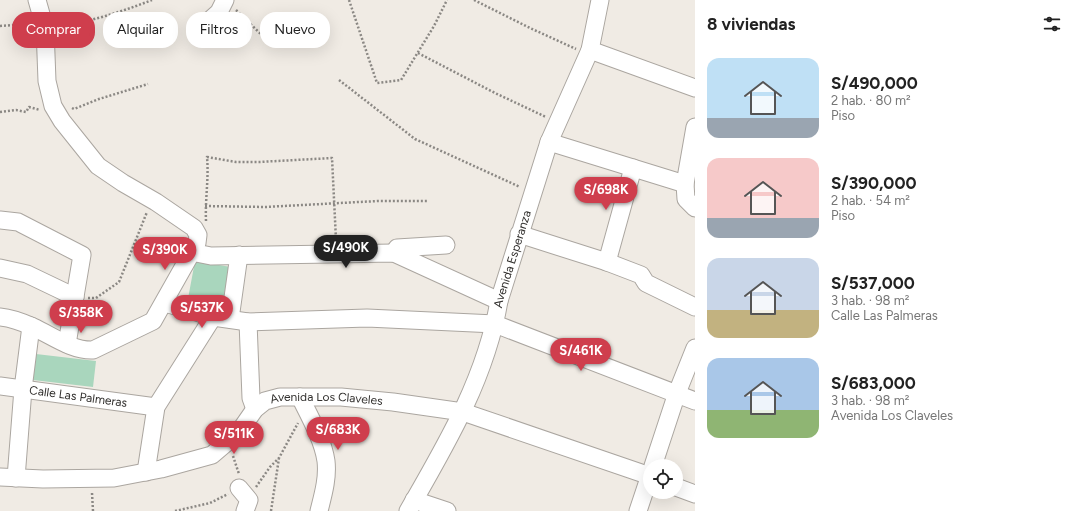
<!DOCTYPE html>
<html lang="es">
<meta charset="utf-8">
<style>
:root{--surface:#fff;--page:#f2f2f2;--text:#222;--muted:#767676;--accent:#cf3e4d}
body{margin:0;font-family:Figtree,sans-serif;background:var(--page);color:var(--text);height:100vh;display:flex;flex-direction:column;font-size:15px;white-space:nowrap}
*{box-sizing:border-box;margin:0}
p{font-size:13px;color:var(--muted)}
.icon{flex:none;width:22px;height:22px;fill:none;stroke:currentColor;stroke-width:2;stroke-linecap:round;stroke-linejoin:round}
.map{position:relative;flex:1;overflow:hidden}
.drawer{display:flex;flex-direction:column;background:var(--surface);width:380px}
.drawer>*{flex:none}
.guide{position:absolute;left:12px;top:12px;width:380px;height:36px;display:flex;gap:8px}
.tools{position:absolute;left:643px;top:459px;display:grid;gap:8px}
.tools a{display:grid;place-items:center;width:40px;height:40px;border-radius:50%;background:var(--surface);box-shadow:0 4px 16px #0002;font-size:20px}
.price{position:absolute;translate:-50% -34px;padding:0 9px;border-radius:14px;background:var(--accent);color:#fff;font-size:13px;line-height:26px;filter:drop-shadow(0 1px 2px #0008)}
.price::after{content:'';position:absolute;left:50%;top:24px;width:12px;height:9px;margin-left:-6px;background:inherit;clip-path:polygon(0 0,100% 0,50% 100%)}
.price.active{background:#222;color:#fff}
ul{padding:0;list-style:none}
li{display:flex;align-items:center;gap:12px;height:100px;padding:0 12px}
li span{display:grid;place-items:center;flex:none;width:112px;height:80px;border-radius:12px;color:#555}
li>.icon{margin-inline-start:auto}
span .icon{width:48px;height:48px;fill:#fffc;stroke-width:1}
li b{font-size:17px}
h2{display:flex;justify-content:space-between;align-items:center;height:48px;padding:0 12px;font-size:17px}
.tag{padding:0 14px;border-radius:16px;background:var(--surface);box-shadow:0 4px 16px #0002;font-size:14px;line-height:36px}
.tag.active{background:var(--accent);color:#fff}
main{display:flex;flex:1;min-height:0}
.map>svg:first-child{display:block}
.green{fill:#a9d6bd}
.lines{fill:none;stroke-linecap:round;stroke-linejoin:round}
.minor-casing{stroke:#aba6a0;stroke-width:19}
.path{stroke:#8b8884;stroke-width:2.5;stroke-dasharray:2 2;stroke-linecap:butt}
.minor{stroke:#fff;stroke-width:17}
.labels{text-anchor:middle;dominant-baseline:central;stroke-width:3;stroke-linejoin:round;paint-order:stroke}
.street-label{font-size:12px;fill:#32302e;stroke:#fef9f2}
</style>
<main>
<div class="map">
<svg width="695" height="511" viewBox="0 0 695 511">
<rect width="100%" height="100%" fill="#f0ebe4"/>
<!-- green -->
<path class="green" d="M195 261 231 267 223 311 187 304Z
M36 354 96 361 93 387 33 380Z"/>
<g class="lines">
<defs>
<g id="minor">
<path d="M210 20 219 12 225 0"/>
<path d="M590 50 695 88"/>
<path d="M695 127 685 184 686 199 695 208"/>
<path d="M549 142 685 184"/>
<path d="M0 220 18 222 82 255 67 344"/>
<path d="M519 234 607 262 641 275 646 283 695 307"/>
<path d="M191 252 211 256 394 253 499 301"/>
<path d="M394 253 397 248 446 245"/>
<path d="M607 262 633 168"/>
<path d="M0 268 27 274 75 297"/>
<path d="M165 303 213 317 248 322 367 318 495 324 695 401"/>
<path d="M0 317C11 318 22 322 33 327 51 335 72 351 93 350L153 321 197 243 198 235 194 228 156 202 123 183 98 166 62 121 53 106 47 81 45 28 37 0"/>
<path d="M230 319 239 255"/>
<path d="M248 322 251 398 255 409"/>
<path id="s1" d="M0 386 156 407"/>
<path d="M300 397C310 417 323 440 326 461 328 478 323 495 319 511"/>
<path d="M653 466 677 393 695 348"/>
<path d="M146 472 156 407 213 317"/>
<path id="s2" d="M0 477 43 479 114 478 161 469 212 455 239 432 255 409 265 401 280 397H341L393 402 463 412 650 476"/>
<path d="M16 478 23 389 31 326"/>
<path d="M676 487 695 494"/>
<path d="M239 488 249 500 245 511"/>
<path d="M414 500 447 511"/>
<path id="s3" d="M408 511C446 445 486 378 499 301L549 142 590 50 600 0"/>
<path d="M638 511 650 475"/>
</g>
</defs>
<!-- minor casing -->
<use href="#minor" class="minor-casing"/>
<!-- path -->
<path class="path" d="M349 0 377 83 401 80 434 26 447 0
M474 0 530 28 576 49
M236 10 270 43
M0 26 13 25 31 29
M58 26C90 22 121 12 152 0
M418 53 495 93 546 117
M339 80 415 139 520 187
M72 108 74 109 99 99 148 84
M0 112 16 110 26 112 29 107 40 110
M205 206 265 207 378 201H427
M206 221C205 199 209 178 207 157L236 162H259L332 158 336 240
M88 298H96L119 282 147 212
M233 456 239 474
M256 487 270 467 279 458 298 423
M92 493 93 511
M175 511 210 503 228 494
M271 511 279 458"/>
<!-- minor -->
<use href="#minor" class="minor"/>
</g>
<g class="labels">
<!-- street labels -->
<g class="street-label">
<text stroke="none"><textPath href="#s3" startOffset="274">Avenida Esperanza</textPath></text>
<text stroke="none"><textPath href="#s1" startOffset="79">Calle Las Palmeras</textPath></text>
<text stroke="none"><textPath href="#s2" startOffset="353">Avenida Los Claveles</textPath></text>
</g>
</g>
</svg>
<div class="tools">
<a><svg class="icon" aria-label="locate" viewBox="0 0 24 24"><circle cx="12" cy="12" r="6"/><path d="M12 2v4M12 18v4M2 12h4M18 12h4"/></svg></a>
</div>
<b class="price" style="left:606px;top:211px">S/698K</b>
<b class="price active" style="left:346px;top:269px">S/490K</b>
<b class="price" style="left:165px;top:271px">S/390K</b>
<b class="price" style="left:202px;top:329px">S/537K</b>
<b class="price" style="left:81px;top:334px">S/358K</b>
<b class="price" style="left:581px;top:372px">S/461K</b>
<b class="price" style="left:338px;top:451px">S/683K</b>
<b class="price" style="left:234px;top:455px">S/511K</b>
<div class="guide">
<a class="tag active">Comprar</a>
<a class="tag">Alquilar</a>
<a class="tag">Filtros</a>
<a class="tag">Nuevo</a>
</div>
</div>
<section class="drawer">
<h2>8 viviendas<svg class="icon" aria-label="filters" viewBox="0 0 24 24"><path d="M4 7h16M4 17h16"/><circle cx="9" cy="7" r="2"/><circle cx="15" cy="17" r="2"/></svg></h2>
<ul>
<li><span style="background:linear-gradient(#bfe0f5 75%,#9aa5b1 0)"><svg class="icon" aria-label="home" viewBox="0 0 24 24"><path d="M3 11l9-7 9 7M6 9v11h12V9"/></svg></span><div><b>S/490,000</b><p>2 hab. · 80 m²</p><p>Piso</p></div></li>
<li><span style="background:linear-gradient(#f6c9c9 75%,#9aa5b1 0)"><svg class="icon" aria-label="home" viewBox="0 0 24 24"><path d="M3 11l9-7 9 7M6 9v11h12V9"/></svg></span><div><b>S/390,000</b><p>2 hab. · 54 m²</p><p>Piso</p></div></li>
<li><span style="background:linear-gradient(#c9d6e8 65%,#c2b280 0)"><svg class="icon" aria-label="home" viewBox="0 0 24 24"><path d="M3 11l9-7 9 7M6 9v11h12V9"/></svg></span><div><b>S/537,000</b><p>3 hab. · 98 m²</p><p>Calle Las Palmeras</p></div></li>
<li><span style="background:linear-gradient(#a9c7e8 65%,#8fb573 0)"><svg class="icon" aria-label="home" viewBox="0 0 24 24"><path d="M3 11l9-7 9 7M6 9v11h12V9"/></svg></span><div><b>S/683,000</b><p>3 hab. · 98 m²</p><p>Avenida Los Claveles</p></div></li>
</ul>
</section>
</main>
